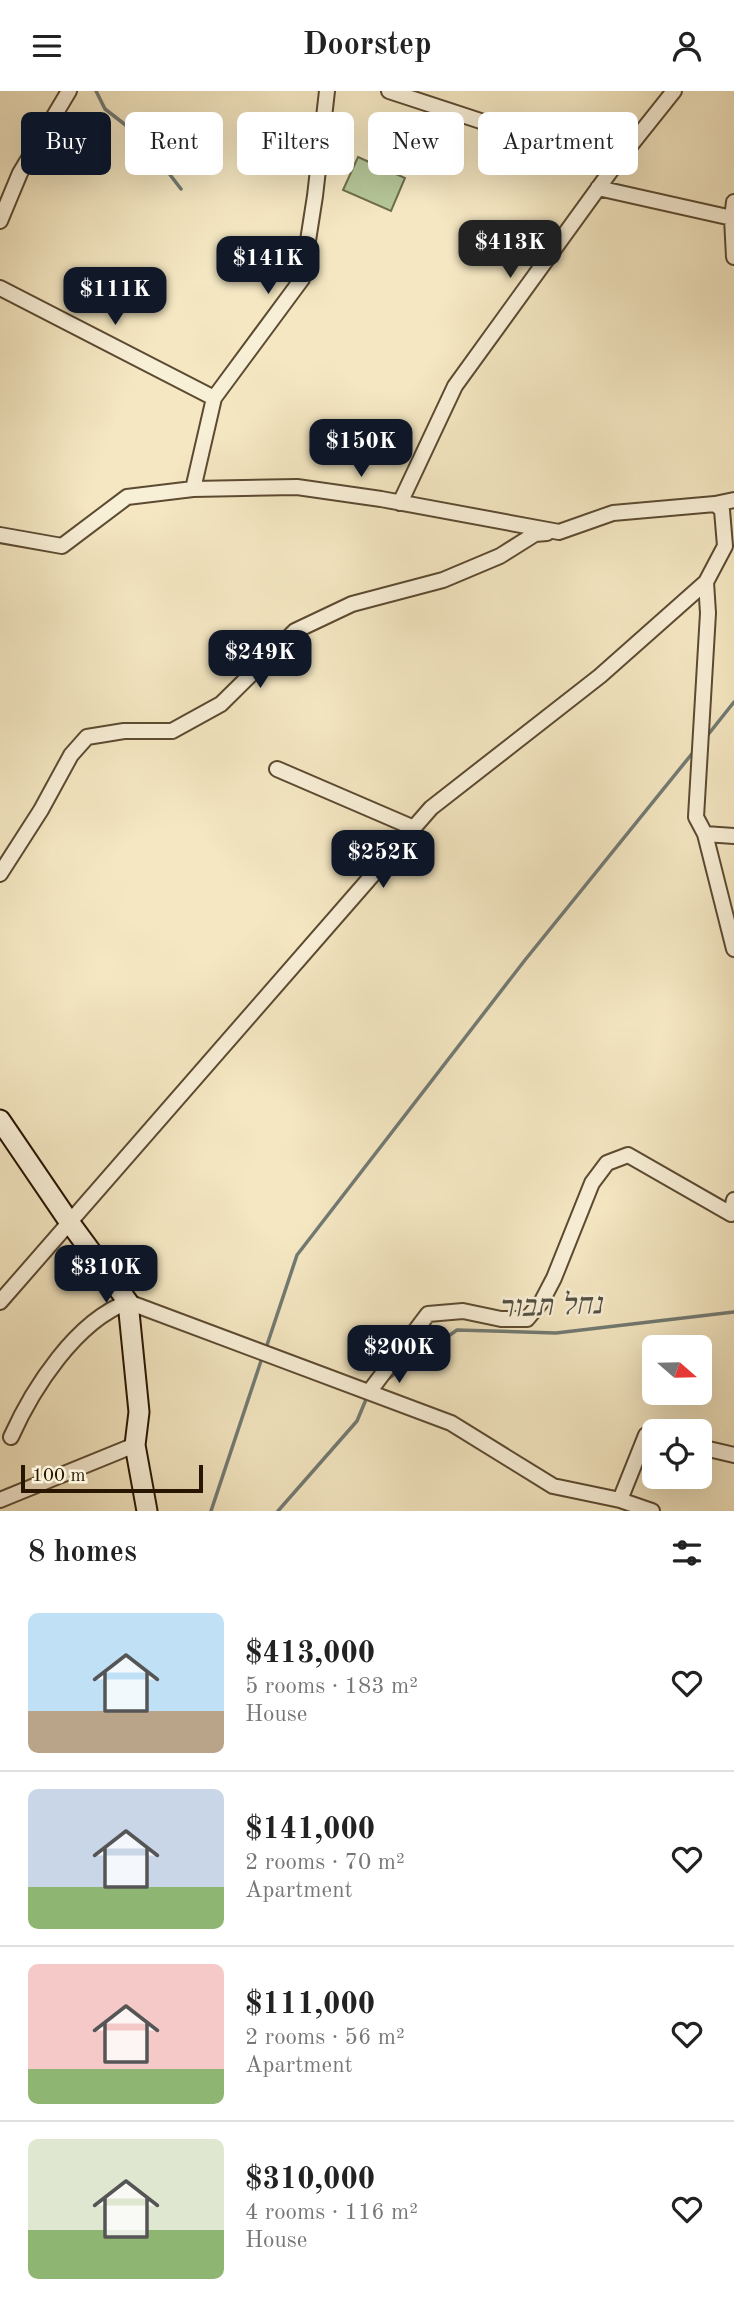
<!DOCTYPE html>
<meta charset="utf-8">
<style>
:root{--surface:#fff;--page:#f6f6f6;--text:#222;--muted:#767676;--line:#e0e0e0;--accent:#111827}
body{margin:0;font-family:"Old Standard TT","Frank Ruhl Libre",serif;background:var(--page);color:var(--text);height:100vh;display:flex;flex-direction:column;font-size:26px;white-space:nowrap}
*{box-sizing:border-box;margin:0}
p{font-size:23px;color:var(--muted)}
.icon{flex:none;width:38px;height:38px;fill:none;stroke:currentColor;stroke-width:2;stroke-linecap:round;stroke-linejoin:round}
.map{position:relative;height:1420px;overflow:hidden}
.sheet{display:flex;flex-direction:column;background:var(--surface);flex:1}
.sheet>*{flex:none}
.hud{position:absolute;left:21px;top:21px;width:693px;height:63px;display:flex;gap:14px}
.needle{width:46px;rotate:110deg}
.tools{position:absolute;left:642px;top:1244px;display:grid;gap:14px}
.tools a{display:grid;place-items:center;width:70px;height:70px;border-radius:10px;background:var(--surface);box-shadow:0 7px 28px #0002;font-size:35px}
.scale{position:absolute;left:21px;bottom:18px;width:182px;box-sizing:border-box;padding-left:7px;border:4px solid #291601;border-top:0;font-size:19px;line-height:24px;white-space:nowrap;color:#291601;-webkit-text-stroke:5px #f8efd7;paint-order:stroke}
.price{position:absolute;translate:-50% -60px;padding:0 16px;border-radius:14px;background:var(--accent);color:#fff;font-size:23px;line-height:46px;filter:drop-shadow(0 2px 4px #0008)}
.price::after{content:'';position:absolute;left:50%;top:42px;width:21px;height:16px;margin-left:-10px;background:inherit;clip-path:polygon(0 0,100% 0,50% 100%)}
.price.selected{background:#222;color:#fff}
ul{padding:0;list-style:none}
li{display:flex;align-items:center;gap:21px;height:175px;padding:0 28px}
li+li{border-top:2px solid var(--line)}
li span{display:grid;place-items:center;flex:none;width:196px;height:140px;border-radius:10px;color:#555}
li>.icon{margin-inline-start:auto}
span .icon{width:84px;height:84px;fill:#fffc;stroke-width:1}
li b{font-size:30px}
h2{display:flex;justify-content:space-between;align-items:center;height:84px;padding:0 28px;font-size:30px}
.chip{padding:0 24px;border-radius:10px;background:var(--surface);box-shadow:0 7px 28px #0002;font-size:24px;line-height:63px}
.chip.selected{background:var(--accent);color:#fff}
header{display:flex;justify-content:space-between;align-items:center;height:91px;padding:0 28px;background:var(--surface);font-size:32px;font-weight:600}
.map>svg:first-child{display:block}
.grass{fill:#b5c798;stroke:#6f6e4c;stroke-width:2}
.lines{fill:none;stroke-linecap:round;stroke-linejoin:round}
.stream{stroke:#727a73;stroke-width:3.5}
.street-casing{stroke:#5c4a31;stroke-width:18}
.secondary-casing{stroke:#291601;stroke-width:23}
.street{stroke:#f8efd7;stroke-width:14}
.secondary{stroke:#f8efd7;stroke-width:19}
.labels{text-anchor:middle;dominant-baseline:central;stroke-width:5;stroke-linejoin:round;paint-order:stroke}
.water-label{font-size:30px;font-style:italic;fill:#535044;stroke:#f8efd7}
</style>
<header><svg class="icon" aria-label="menu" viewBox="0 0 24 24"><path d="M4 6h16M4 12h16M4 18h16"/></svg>Doorstep<svg class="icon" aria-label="person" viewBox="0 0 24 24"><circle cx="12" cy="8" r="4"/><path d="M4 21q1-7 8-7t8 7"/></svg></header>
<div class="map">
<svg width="734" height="1420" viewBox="0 0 734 1420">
<rect width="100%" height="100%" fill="#f4e7c2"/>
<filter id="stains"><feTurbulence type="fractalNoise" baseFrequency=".00286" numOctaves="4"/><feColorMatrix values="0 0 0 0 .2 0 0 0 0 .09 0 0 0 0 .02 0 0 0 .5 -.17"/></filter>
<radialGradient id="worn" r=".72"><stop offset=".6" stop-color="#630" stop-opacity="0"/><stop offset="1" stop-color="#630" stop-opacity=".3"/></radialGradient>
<!-- grass -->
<path class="grass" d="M358 66 405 87 391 120 343 99Z"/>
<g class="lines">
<!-- stream -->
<path class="stream" d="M96 0 105 18 141 46 181 98
M707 645 734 611
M266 1257 297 1164 525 869 695 659
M386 1289 457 1239 556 1242 734 1221
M211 1420 263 1264
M278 1420 357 1330 367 1306"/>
<defs>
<path id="street" d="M389 0 615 74
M598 97 732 127
M734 111 732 127 734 166
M0 130 20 82 69 0
M0 197 214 307
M193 398 214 307 302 188 315 105 327 0
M400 412 455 295 615 74 674 0
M0 444 62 455 127 406 193 398 297 396 381 408 559 441 613 422 715 413 734 409
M706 491 708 522 696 726 705 743 734 858
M277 678 414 737
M705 743 734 745
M0 783 41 719 71 664 87 646 124 640H172L221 613 295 540 352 513 443 489 500 465 535 443 547 442
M0 1211 431 717 600 585 706 491 725 455 722 419 715 413
M369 1301 428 1223 463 1220 501 1228H527L542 1210 554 1187 592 1092 607 1072 628 1064 731 1123 734 1109
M11 1346C33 1297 76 1230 128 1211L451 1332 553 1395 620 1409 652 1420
M700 1356 734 1364
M0 1409 135 1354
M620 1409 646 1344 654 1346"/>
<path id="secondary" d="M0 1029 70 1132 128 1211 139 1321 135 1354 147 1420"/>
</defs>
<!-- street casing -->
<use href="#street" class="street-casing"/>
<!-- secondary casing -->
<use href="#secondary" class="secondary-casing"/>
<!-- street -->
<use href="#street" class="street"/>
<!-- secondary -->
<use href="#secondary" class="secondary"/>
</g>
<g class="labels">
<!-- water labels -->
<g class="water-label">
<text transform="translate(550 1216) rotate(-2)">נחל תבור</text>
</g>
</g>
<rect width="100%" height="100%" filter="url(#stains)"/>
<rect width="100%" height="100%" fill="url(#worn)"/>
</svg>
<div class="tools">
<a><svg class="needle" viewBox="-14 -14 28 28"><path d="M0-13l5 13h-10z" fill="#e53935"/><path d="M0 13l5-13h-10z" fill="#767676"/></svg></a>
<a><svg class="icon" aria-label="locate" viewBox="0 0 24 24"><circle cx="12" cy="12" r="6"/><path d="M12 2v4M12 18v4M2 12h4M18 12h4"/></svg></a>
</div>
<div class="scale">100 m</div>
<b class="price selected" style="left:510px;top:189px">$413K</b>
<b class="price" style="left:268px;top:205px">$141K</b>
<b class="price" style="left:115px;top:236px">$111K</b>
<b class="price" style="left:361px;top:388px">$150K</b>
<b class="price" style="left:260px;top:599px">$249K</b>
<b class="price" style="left:383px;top:799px">$252K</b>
<b class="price" style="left:106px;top:1214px">$310K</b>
<b class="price" style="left:399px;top:1294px">$200K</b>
<div class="hud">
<a class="chip selected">Buy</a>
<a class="chip">Rent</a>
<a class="chip">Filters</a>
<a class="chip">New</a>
<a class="chip">Apartment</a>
</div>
</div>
<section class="sheet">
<h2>8 homes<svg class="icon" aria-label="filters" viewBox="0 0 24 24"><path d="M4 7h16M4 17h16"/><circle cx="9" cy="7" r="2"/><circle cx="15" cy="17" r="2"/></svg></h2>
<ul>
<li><span style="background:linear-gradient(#bfe0f5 70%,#b9a48a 0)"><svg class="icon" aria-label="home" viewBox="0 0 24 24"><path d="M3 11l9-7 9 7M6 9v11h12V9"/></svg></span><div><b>$413,000</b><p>5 rooms · 183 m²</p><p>House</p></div><svg class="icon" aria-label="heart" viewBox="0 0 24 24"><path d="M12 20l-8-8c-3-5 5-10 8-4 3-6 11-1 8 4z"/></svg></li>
<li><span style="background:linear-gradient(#c9d6e8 70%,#8fb573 0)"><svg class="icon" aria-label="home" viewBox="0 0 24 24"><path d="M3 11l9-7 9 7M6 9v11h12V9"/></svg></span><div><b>$141,000</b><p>2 rooms · 70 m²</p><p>Apartment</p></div><svg class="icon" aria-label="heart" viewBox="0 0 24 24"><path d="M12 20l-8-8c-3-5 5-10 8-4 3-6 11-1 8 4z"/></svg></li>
<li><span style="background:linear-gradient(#f6c9c9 75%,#8fb573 0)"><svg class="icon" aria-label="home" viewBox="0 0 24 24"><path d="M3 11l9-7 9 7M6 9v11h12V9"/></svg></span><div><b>$111,000</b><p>2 rooms · 56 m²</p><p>Apartment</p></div><svg class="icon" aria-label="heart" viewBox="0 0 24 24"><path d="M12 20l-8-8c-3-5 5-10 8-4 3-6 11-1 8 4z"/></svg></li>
<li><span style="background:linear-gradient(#dfe7d0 65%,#8fb573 0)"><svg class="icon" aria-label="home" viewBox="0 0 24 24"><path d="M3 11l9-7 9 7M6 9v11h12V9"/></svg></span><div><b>$310,000</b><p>4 rooms · 116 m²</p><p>House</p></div><svg class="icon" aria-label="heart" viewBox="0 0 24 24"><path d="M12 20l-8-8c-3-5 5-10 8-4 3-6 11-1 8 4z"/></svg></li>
</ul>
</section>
